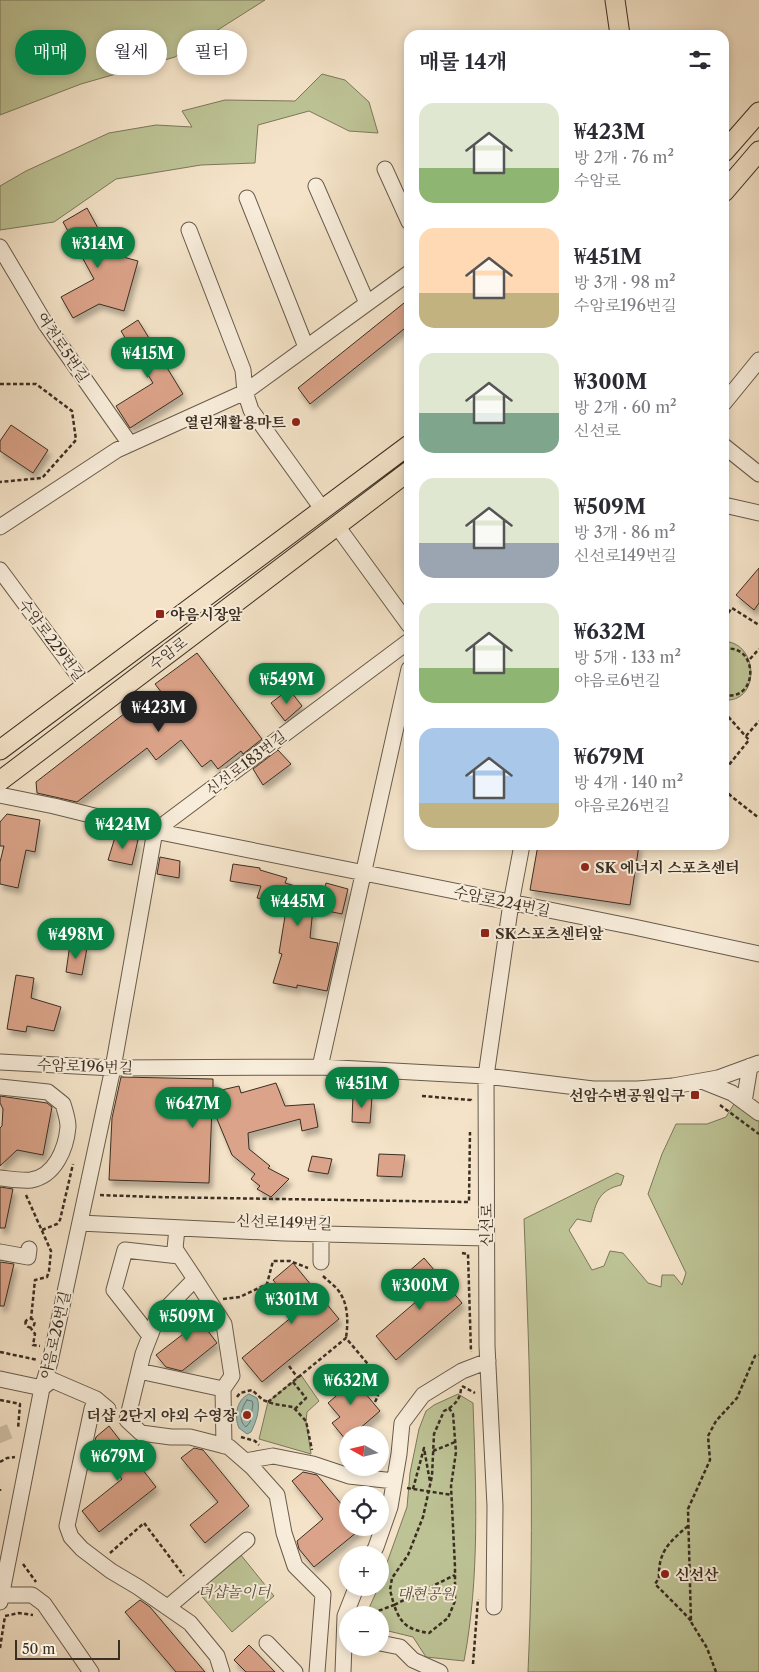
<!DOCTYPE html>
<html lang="ko">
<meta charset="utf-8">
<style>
:root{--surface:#fff;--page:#f2f2f3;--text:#2b2b33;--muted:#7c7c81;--accent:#0b8043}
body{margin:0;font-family:"Libre Caslon Text","Noto Serif KR",serif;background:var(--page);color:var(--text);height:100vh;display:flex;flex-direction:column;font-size:19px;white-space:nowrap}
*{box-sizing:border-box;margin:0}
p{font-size:16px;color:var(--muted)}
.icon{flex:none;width:28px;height:28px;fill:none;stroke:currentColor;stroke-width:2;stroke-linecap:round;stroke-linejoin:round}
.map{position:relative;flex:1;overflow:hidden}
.sheet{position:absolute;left:404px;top:30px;width:325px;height:820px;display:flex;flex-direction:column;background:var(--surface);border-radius:15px;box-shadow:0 2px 8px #0003}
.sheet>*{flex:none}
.banner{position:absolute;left:15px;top:30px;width:314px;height:45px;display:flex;gap:10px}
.needle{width:32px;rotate:278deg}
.fabs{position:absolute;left:339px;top:1426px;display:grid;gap:10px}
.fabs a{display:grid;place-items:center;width:50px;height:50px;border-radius:50%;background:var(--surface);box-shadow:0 2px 8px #0003;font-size:25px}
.scale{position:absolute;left:15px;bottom:12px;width:105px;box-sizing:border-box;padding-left:5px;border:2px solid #3a2e22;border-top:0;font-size:14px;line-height:18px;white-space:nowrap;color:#3a2e22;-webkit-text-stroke:4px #f8eddb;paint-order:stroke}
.price{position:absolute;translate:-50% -42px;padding:0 11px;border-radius:18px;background:var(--accent);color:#fff;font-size:16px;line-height:32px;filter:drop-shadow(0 1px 2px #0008)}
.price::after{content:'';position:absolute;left:50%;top:30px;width:15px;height:11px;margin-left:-8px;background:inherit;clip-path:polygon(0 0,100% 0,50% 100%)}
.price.on{background:#222;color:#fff}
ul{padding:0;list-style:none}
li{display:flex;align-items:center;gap:15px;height:125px;padding:0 15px}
li span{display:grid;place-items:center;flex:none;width:140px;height:100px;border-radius:15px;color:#555}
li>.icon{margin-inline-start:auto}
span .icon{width:60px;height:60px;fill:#fffc;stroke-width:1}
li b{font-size:21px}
h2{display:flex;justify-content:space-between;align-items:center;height:60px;padding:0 15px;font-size:21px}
.pill{padding:0 18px;border-radius:22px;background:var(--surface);box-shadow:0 2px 8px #0003;font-size:18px;line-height:45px}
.pill.on{background:var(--accent);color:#fff}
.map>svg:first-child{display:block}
.green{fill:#bdc395;stroke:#7c785c}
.water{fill:#9cbeb7;stroke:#75847b}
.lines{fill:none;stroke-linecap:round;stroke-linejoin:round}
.shore{stroke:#6b766c;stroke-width:1}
.building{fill:#dba389;stroke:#3a2e22;filter:url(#shadow)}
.minor-tunnel{stroke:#cfbfa7;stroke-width:15;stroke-dasharray:15 8;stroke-linecap:butt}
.minor-casing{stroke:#685b4c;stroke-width:17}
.major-casing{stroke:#3a2e22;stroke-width:21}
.path{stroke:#3a2e22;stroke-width:2.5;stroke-dasharray:4 2.5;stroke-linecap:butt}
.minor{stroke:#f8eddb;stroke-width:15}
.major{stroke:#f4e3c8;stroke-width:19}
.poi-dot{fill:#8f2418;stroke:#f8eddb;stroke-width:2}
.labels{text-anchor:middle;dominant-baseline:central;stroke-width:4;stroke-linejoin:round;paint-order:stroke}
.street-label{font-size:15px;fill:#3a2e22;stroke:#f8eddb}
.poi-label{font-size:15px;font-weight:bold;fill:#3a2e22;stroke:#f8eddb;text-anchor:start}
.park-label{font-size:15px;font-style:italic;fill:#5b533f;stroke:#f8eddb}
</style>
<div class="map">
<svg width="759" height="1672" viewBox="0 0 759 1672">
<defs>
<filter id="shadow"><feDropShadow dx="3" dy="5.5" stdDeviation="2.5" flood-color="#0004"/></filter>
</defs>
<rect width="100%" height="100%" fill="#f4e3c8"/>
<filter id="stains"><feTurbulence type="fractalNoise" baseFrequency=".004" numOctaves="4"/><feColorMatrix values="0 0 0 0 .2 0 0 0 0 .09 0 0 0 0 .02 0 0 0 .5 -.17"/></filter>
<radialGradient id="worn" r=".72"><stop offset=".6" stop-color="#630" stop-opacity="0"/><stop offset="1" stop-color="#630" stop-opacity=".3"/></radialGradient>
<!-- green -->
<path class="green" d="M0 0H265L175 57 81 84 0 115Z
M322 74 345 80 369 102 378 133 349 131 309 111 258 125 255 163 201 165 116 179 54 222 0 230V186L26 171 109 133 156 125 192 127 182 111 225 100 295 101Z
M729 642C759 648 759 703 724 700V643Z
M737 1099 759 1118V1672H528C535 1521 530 1370 524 1219L617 1173 624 1176 621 1185C599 1190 596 1202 591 1222L577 1219 569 1230 592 1270 604 1266 610 1251 623 1253 648 1283 661 1287 662 1275H674L682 1285 686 1273 648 1194 662 1154 676 1124H707L726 1117Z
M301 1375 319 1401 307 1412 306 1421 311 1454 259 1439 268 1402Z
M458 1394 473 1403C476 1489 480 1577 464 1661L426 1657 413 1637 380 1629V1615H366L378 1588H380V1582L407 1507 410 1473 419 1429 426 1411 434 1405Z
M236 1549 274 1596 232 1632 193 1586Z"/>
<!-- water -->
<path class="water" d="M249 1394 257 1398C261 1408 256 1422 251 1432L247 1434 239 1428C234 1417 236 1400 249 1394Z"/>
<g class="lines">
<!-- shore -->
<path class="shore" d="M247 1400 252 1401 253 1404 250 1422 246 1427C238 1421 241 1408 247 1400Z"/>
</g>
<!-- building -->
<path class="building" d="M87 208 112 254 138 261 124 311 99 304 73 318 61 297 94 279 63 222Z
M409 299V325L310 404 298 388Z
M138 320 183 394 130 428 116 406 153 383 121 331Z
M11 425 48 450 33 473 0 451V441Z
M759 568V603L754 610 736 595Z
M197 653 262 739 243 754 241 751 218 769 211 760 202 767 181 740 156 760 147 748 77 802 37 793 36 782 138 703 142 708 162 693 155 684Z
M289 689 302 706 285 721 271 703Z
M278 750 291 764 263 785 253 769Z
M7 814 40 820 35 852 26 850 18 888 0 884V862L4 846H0V822Z
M116 834 138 840 132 865 108 860Z
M538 845H639L630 905 530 890Z
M160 857 180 861 179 878 157 874Z
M233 864 260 868V870L287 878 285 883 323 894 326 883 348 889 342 914 313 908 310 938 338 943 327 991 297 985V988L273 983 282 954 279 953 287 904 257 898 261 886 230 881Z
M70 944 87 948 82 975 66 972Z
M16 975 34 978 31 998 61 1007 54 1031 27 1026 26 1032 7 1029Z
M121 1077 213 1079V1092L239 1086 241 1093 276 1083 285 1106 314 1104 318 1127 302 1131 300 1119 248 1133 249 1149 270 1166 268 1168 289 1179 271 1197 257 1189 260 1186 251 1179 255 1174 232 1155 212 1107 209 1183 109 1180 112 1118Z
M353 1094 372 1097 370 1123 352 1122Z
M0 1096 47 1103 52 1107 43 1155 17 1150 0 1166V1128L2 1126 3 1109 0 1103Z
M379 1154 405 1155 402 1177 377 1176Z
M312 1156 332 1159 328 1174 308 1171Z
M0 1187 13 1189 5 1228H0Z
M424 1258 462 1303 396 1360 376 1336 425 1294 407 1273Z
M0 1262 14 1264 4 1306H0Z
M293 1263 339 1319 262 1382 242 1358 299 1311 273 1280Z
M186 1302 217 1343 182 1371 166 1367 156 1355 187 1331 174 1314Z
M344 1368 380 1411 352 1435H348L346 1440 332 1423 340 1417 328 1403 343 1390 333 1377Z
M109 1426 156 1487 99 1532 82 1511 122 1479 94 1444 96 1437Z
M194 1448 203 1450 249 1506 205 1543 190 1525 218 1502 181 1458Z
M303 1472 317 1475 348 1512V1528H362L314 1567 299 1549 297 1541 323 1519 292 1481Z
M140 1600 150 1607 205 1672H176L125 1612Z
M249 1645 275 1672H246L234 1660Z"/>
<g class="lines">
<!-- minor-tunnel -->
<path class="minor-tunnel" d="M0 1427 6 1442V1448"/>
<defs>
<path id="minor" d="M385 169 409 222
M316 186 367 303
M247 198 306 347
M189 230 243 370 245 392 251 410 323 510
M0 247 45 323 130 444
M724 403 759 360
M724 446 759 474
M724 505 759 513
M337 526 409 625
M0 527 117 450 245 392 409 273
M0 570 86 686
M0 795 54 806 155 831 634 927 759 954
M0 1062 113 1068 320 1067 486 1076 593 1089H638L673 1086 718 1078 759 1063
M320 1067 409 669
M702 1081 732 1093 759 1113
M0 1087 48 1092 63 1104C65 1111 68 1119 68 1127 66 1149 55 1176 31 1180 21 1181 10 1179 0 1178
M744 1102 750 1066
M80 1223 284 1233 486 1238
M177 1228 175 1249 195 1279 157 1318 143 1354 127 1420 141 1433 171 1437H190L229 1447 252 1467 277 1495 284 1533 295 1566 323 1594 317 1672
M0 1252 28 1257 29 1249
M321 1262V1233L322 1224
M195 1279 224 1324 232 1376 223 1389
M150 1336 114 1290 125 1250 179 1256
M139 1371 223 1389 224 1446
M0 1379 42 1388
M42 1388 52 1380 96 1399 108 1409
M96 1399 92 1409 67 1526 71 1537 82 1549 111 1571 138 1587 190 1623 217 1656 222 1672
M245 1461 273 1456 313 1464 349 1476 394 1481
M372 1555 376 1547 390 1507 399 1454 402 1423 423 1395 462 1371 488 1361
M0 1595H32L44 1604 91 1672
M0 1602 42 1388 50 1362 113 1068 155 831 409 641
M168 1607 247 1540
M494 1607 495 1506 487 1346 486 1076 511 903 522 845
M267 1643 295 1672
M380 1643 400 1647 413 1660 440 1672
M343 1672 345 1616 356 1588"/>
<path id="major" d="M615 0 620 35
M724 152 759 112
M724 192 759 151
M0 750 409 445
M0 781 409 471"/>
</defs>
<!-- minor casing -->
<use href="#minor" class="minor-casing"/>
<!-- major casing -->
<use href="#major" class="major-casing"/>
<!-- path -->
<path class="path" d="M0 384H36L72 411 76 440 42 478 0 482
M724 618 732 608 759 625
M724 649C759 643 759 702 724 695
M750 659 759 649
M724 712 749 740 724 771
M724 721 728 716
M746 736 759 721
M724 789 731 796 759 818
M422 1096 471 1100V1102
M720 1105 759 1134
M26 1195 51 1251 49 1271 47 1277 35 1280 31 1319
M100 1195 154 1197 469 1202 470 1132
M42 1230 57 1224 60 1220 73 1164
M462 1253 468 1254 471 1352
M323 1276C328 1281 334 1285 338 1290 349 1304 348 1323 346 1338
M223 1299 240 1297 267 1284 273 1261H290L308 1268
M25.5 1323a4.5 4.5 0 1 1 9 0a4.5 4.5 0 1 1-9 0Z
M30 1327 35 1334 33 1345 40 1346
M0 1352 38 1360
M289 1366 298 1378
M293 1382 306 1398 295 1409
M462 1386 475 1393
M237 1397 240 1393 252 1390 263 1400 274 1404 293 1407 306 1421 312 1450
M0 1400 20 1404 18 1429
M268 1402 346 1338 383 1382 367 1394
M375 1402 378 1396 376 1387
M449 1408 453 1414 456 1452 451 1486 455 1567V1601L448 1618 429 1633C409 1630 401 1625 394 1605L455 1575
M241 1437 255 1441 259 1445
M433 1451 455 1442
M0 1462 7 1458 15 1457
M407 1488 452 1495
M0 1489V1491
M413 1489 424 1448 430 1482
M688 1526C669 1542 658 1552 659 1578L655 1584 683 1612 691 1621
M110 1553 144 1523 184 1576
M23 1564 36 1582
M374 1615 378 1611 394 1605 390 1590 392 1578 408 1555 423 1517 432 1476 434 1434 444 1411C454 1406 460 1400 461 1389
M0 1648 5 1616 19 1613 33 1615
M473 1664 478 1599
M716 1672 707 1648 691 1622 688 1509 710 1460 708 1436 716 1421 737 1398 755 1356 759 1355"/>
<!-- minor -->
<use href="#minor" class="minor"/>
<!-- major -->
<use href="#major" class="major"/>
</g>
<!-- markers -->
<g class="poi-dot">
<circle cx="296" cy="422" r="5"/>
<rect x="155" y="609" width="10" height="10" rx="2.5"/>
<circle cx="585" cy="867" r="5"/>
<rect x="480" y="928" width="10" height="10" rx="2.5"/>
<rect x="690" y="1090" width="10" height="10" rx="2.5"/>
<circle cx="247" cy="1415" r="5"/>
<circle cx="665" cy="1574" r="5"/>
</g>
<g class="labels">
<!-- street labels -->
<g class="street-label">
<text transform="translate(63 347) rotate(56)">여천로5번길</text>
<text transform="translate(52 640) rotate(53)">수암로229번길</text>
<text transform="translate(168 653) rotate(-37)">수암로</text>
<text transform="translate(246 763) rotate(-37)">신선로183번길</text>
<text transform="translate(502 901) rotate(12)">수암로224번길</text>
<text transform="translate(85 1066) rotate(2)">수암로196번길</text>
<text transform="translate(284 1222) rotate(2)">신선로149번길</text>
<text transform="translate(486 1225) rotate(-90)">신선로</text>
<text transform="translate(55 1335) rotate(-77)">야음로26번길</text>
</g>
<!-- poi labels -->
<g class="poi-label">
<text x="286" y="422" text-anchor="end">열린재활용마트</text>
<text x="170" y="614">야음시장앞</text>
<text x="595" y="867">SK 에너지 스포츠센터</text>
<text x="495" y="933">SK스포츠센터앞</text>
<text x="685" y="1095" text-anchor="end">선암수변공원입구</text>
<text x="237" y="1415" text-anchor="end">더샵 2단지 야외 수영장</text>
<text x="675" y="1574">신선산</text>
</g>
<!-- park labels -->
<g class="park-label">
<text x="234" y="1591">뎌샵놀이터</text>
<text x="426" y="1593">대현공원</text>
</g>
</g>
<rect width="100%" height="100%" filter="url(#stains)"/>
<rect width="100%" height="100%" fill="url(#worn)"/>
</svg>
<div class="fabs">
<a><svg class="needle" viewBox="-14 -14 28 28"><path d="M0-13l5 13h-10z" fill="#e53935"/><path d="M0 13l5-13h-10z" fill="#7c7c81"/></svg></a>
<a><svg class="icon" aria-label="locate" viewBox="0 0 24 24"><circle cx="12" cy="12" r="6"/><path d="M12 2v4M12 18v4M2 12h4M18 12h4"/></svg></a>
<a>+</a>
<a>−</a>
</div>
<div class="scale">50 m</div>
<b class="price" style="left:98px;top:269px">₩314M</b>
<b class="price" style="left:148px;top:379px">₩415M</b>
<b class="price" style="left:287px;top:705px">₩549M</b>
<b class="price on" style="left:159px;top:733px">₩423M</b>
<b class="price" style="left:123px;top:850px">₩424M</b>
<b class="price" style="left:298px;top:927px">₩445M</b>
<b class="price" style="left:76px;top:960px">₩498M</b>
<b class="price" style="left:362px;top:1109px">₩451M</b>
<b class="price" style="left:193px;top:1129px">₩647M</b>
<b class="price" style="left:420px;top:1311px">₩300M</b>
<b class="price" style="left:292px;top:1325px">₩301M</b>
<b class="price" style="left:187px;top:1342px">₩509M</b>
<b class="price" style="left:351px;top:1406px">₩632M</b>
<b class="price" style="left:118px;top:1482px">₩679M</b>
<div class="banner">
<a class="pill on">매매</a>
<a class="pill">월세</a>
<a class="pill">필터</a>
</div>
<section class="sheet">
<h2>매물 14개<svg class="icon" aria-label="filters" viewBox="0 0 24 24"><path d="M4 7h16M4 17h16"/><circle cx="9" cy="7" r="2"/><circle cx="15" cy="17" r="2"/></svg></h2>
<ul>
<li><span style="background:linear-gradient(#dfe7d0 65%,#8fb573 0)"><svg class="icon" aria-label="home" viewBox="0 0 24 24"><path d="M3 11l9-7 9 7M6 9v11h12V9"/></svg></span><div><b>₩423M</b><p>방 2개 · 76 m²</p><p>수암로</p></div></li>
<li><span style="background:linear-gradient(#ffd9b3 65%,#c2b280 0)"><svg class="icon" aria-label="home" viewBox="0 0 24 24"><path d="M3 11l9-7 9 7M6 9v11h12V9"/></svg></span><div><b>₩451M</b><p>방 3개 · 98 m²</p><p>수암로196번길</p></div></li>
<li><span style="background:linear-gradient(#dfe7d0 60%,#7fa58c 0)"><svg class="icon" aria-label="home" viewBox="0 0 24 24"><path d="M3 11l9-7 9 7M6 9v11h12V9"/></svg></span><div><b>₩300M</b><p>방 2개 · 60 m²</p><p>신선로</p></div></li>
<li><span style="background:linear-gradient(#dfe7d0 65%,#9aa5b1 0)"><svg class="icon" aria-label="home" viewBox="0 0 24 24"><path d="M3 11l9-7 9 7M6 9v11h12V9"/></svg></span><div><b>₩509M</b><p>방 3개 · 86 m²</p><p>신선로149번길</p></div></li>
<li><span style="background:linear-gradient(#dfe7d0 65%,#8fb573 0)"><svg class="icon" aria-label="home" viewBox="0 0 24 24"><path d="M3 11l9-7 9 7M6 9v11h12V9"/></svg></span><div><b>₩632M</b><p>방 5개 · 133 m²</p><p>야음로6번길</p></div></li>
<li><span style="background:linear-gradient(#a9c7e8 75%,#c2b280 0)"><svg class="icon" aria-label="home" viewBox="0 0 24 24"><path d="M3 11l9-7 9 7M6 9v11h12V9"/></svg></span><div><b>₩679M</b><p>방 4개 · 140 m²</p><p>야음로26번길</p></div></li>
</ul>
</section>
</div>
